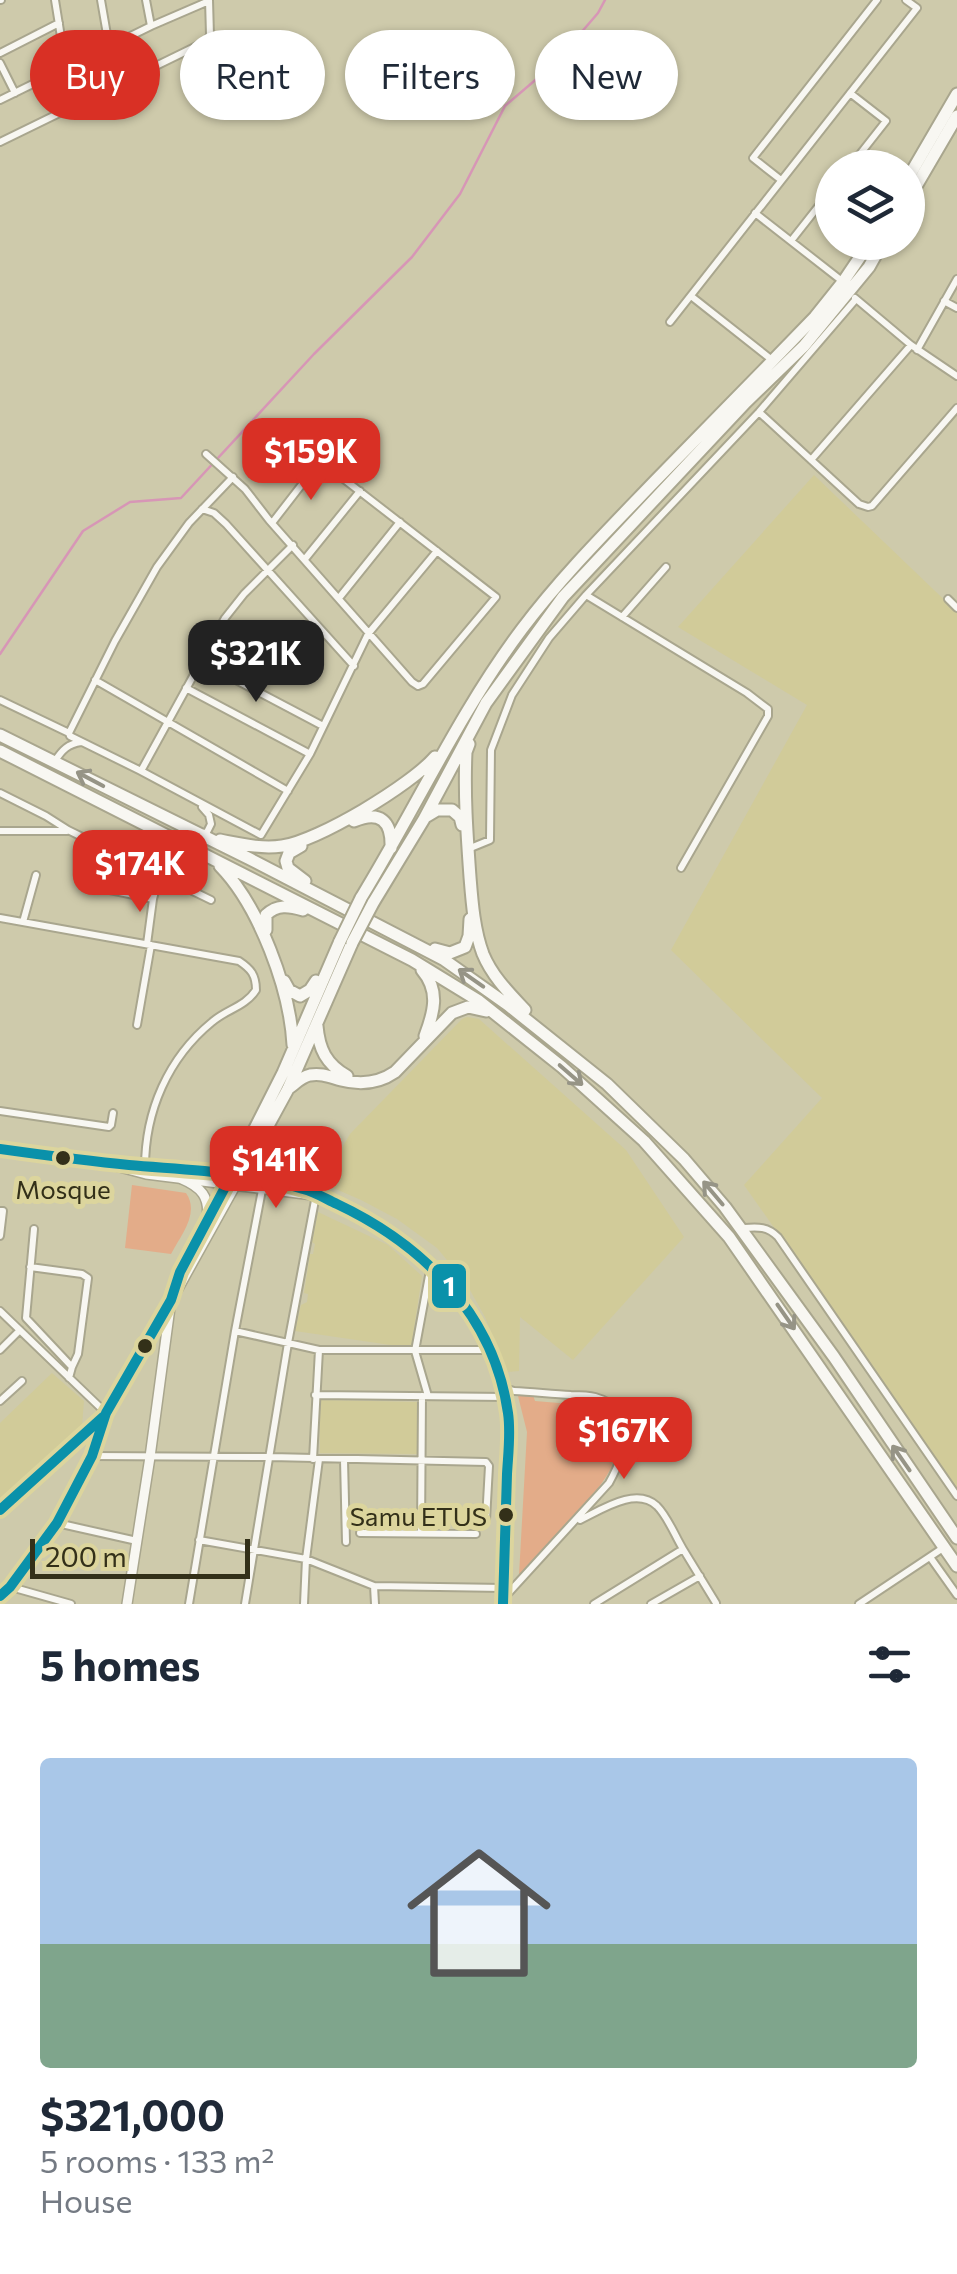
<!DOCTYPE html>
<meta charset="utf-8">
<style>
:root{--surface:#fff;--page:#f6f6f7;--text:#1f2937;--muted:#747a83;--line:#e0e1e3;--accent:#d93025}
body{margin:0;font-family:Commissioner,sans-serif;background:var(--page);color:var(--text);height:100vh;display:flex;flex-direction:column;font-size:38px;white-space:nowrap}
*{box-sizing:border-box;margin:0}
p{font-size:32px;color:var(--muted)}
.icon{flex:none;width:55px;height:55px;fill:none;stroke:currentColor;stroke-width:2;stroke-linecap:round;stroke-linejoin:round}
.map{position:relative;height:1604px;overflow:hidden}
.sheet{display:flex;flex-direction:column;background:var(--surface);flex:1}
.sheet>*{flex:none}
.banner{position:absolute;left:30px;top:30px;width:898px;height:90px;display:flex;gap:20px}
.tools{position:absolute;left:815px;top:150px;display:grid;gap:20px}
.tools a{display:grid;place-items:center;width:110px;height:110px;border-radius:50%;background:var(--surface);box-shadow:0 2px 8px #0004;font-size:50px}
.scale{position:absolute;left:30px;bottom:25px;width:220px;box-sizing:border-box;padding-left:10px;border:5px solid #333019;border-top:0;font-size:28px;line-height:35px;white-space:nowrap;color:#333019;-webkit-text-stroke:8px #dcd59d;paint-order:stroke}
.price{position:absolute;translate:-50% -85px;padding:0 22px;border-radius:20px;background:var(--accent);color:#fff;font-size:32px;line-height:65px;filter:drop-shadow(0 2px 5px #0008)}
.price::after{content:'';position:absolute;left:50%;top:60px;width:30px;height:22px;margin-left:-15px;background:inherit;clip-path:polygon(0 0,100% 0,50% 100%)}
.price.selected{background:#222;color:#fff}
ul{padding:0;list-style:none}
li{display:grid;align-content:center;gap:20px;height:530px;padding:0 40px}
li+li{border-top:2px solid var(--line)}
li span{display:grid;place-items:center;height:310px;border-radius:10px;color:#555}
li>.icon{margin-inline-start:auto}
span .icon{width:180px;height:180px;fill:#fffc;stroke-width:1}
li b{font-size:42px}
h2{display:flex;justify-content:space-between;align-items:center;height:120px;padding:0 40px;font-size:42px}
.chip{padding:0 35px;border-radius:45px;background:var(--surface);box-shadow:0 2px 8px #0004;font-size:35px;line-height:90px}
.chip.selected{background:var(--accent);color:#fff}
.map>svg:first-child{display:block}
.built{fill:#d1cb99}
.green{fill:#e3ac89}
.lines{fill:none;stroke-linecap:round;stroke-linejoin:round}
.stream{stroke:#d796b6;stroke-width:2.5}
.street-casing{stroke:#a9a68e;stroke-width:10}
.secondary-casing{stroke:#a9a68e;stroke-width:12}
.primary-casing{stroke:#a9a68e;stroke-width:12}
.highway-casing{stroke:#a9a68e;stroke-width:15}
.street{stroke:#f8f7f2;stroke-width:6}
.secondary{stroke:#f8f7f2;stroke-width:9}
.primary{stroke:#f8f7f2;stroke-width:9}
.highway{stroke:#f8f7f2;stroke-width:11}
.highway-bridge-casing{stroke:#a9a68e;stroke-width:15;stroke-linecap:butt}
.highway-bridge{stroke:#f8f7f2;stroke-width:11}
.bus-1-casing{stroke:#dcd59d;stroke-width:18}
.bus-1{stroke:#0a91aa;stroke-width:10}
.oneway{stroke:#969486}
.bus-dot{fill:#333019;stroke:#dcd59d;stroke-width:4}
.labels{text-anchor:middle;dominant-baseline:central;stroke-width:10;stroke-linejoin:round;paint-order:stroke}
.bus-label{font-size:26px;fill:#333019;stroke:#dcd59d}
.line-badge{stroke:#dcd59d;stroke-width:4}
.badge-label{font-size:28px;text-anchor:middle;font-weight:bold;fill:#fff}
</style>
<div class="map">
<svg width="957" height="1604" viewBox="0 0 957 1604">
<rect width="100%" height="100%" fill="#cecaab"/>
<!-- built -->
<path class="built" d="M814 475 957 612V1488L744 1185 822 1098 671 950 807 705 678 627Z
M467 1017 479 1019 626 1150 684 1237 573 1360 520 1317 519 1371 508 1372 485 1317 466 1283 437 1248 397 1219 361 1200 322 1183 350 1134 462 1019Z
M318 1212 388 1245 422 1276 411 1348 295 1331 301 1305 307 1302 308 1294 304 1293 310 1254H313L315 1244 312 1242Z
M52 1373 84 1401 82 1426 0 1499V1423Z
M319 1400 419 1402 417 1454 320 1453Z"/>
<!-- green -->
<path class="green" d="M132 1185 186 1193C200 1213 181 1235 171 1254L125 1248Z
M533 1395 535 1401 595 1406 599 1401C611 1411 623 1424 621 1440 617 1482 548 1544 519 1575L527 1432 518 1396Z"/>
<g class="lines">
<!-- stream -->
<path class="stream" d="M0 654 83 531 130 502 181 498 314 354 412 257 460 194 505 106 554 64 598 13 605 0"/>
<defs>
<path id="street" d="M0 0H1
M55 0 72 105
M101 0 109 46
M146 0 151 26
M0 53 59 23
M0 63 15 93
M0 100 151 26 209 1
M0 142 207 41 210 35 209 0
M849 168 886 121 850 93
M781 180 753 158 877 0
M755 213 842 281
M791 241 832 189
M691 296 772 360
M855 298 911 345 957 376
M944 301 957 308
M670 322 917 8 906 0
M917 350 957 279
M759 412 859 504 868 507 872 506 957 408
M206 454 245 489 269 520 412 682 418 686 423 684 496 597 287 435
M811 460 911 345
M233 477 189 523 157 567 115 641 69 733 70 736 141 771 261 835 310 754 368 634 437 551
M202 509 214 513 226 524 354 666
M272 523 320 461
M305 559 360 491
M586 595 747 693 768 709V716L681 868
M339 598 400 522
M948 599 957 608
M622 617 666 567
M200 661 323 726
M95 680 288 791
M186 688 310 754
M0 700 69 733
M55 761C62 750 68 744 81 742
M141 771 225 618 244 594 293 545
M0 793 46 816 68 830 211 900
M0 831H67
M200 834 207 832 211 824 209 815 202 807
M468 849 490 840 491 750 512 695 549 638 586 595 759 412 856 299
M86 885 153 899 159 876
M0 918 239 961C251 969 256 975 256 990 245 1007 227 1009 212 1022 168 1058 145 1111 145 1168
M23 922 36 875
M147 944 153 899
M137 1025 151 945
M0 1111 109 1127 111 1125 113 1113
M0 1211H3L0 1236
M743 1228C758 1227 767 1226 778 1237L957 1496
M34 1229 26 1318 72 1367 69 1378
M30 1267 82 1274 88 1278 78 1354 72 1367
M0 1311 106 1413
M235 1331 319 1350H490
M0 1350 20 1330
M315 1395 506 1397
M428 1396 415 1351 431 1265
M0 1401 22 1381
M92 1456 271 1457 486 1462 489 1466 486 1520
M313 1459 319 1350
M344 1460 346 1542
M580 1520C601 1510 636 1486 657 1506 668 1517 675 1536 683 1549L594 1604
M57 1523 137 1541
M360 1533 476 1534
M421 1533 422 1396
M199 1540 306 1559 374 1586 504 1588
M683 1549 716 1603
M930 1557 957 1595
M374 1586 375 1604
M11 1587 71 1604
M503 1599 609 1483C625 1454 641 1410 595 1397 588 1395 578 1395 571 1395 552 1394 533 1392 514 1391L504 1388
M189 1604 235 1331 262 1190
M245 1604 288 1343 316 1195
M304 1604 306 1559 319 1459
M651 1604 700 1576
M859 1604 943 1548"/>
<path id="secondary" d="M0 1149C35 1154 70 1160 105 1163 170 1169 238 1171 301 1188 311 1191 319 1196 329 1200 423 1238 495 1313 509 1417L503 1604
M116 1166 146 1174 313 1195
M127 1604 150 1457 171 1300"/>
<path id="primary" d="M182 1179C201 1187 210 1197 207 1218
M175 1294 240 1177
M0 1510 104 1415
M0 1596 10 1587 57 1523 92 1456 106 1413 171 1300 180 1272 231 1176"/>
<path id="highway" d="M908 178 957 94
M908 200 957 116
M0 735 250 859 443 959 508 1005 607 1084 684 1159 725 1207 834 1357 957 1538
M469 744 466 752C464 795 467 835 470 877 472 902 474 930 483 954 492 976 509 993 525 1010
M0 751 412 960 479 1001 562 1067 644 1141 729 1237 957 1566
M427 816 437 810H452L460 817 462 825
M354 821C380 810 392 821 391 848
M220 840C241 844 261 849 282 846 318 841 411 785 435 757
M301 846 289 853 286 861 288 868 305 881
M220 866C259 906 290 989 293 1045
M361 898C416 808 459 713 522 629 562 576 609 529 655 481 708 427 762 372 815 317L843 282 870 242
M373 903 424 819 486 703 563 597 746 402 804 346 869 267 883 242
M266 930V915C277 904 289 906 303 910
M435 949 450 953 465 947 469 936 470 919
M422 970C440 991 434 1012 425 1036
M284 981 289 990 300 996 310 990 316 981
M317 1026C319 1049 326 1064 347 1076
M289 1088C296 1083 301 1077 310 1075 322 1073 330 1077 341 1080 360 1085 379 1083 395 1072L452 1013 468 1007 486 1011
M256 1152 258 1168 270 1183
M231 1176 283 1073 340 941
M240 1177 288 1089 352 943"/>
</defs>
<!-- street casing -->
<use href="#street" class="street-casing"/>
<!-- secondary casing -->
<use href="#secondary" class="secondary-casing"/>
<!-- primary casing -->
<use href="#primary" class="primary-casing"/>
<!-- highway casing -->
<use href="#highway" class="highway-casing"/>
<!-- street -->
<use href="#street" class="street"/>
<!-- secondary -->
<use href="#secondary" class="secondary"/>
<!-- primary -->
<use href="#primary" class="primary"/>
<!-- highway -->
<use href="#highway" class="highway"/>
<defs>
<path id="highway-bridge" d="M340 941 361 898
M352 943 373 903"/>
</defs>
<!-- highway-bridge casing -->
<use href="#highway-bridge" class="highway-bridge-casing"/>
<!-- highway-bridge -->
<use href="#highway-bridge" class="highway-bridge"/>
<defs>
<path id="bus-1" d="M0 1149C43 1155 86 1161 129 1165 186 1170 247 1171 303 1189 315 1192 326 1199 337 1204 424 1245 494 1315 508 1413 511 1433 508 1455 507 1474 506 1517 504 1561 503 1604
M0 1510 103 1417
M0 1596 10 1587 57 1523 92 1456 106 1413 171 1300 180 1272 231 1176"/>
</defs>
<!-- bus-1 casing -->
<use href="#bus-1" class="bus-1-casing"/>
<!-- bus-1 -->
<use href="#bus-1" class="bus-1"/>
</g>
<!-- one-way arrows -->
<defs><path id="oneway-shaft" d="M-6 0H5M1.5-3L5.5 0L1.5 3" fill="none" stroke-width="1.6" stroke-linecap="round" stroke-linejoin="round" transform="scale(2.5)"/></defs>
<g class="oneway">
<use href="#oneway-shaft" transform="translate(90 779) rotate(-152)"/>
<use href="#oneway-shaft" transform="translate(471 978) rotate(-145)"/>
<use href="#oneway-shaft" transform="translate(571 1075) rotate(41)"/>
<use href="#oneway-shaft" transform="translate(713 1193) rotate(-130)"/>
<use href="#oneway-shaft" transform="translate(786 1317) rotate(55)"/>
<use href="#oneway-shaft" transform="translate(901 1458) rotate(-125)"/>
</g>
<!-- markers -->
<g class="bus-dot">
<circle cx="63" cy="1158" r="9"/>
<circle cx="145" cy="1346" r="9"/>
<circle cx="506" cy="1515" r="9"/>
</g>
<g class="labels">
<!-- bus labels -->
<g class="bus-label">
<text x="63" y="1188">Mosque</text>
<text x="487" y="1515" text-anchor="end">Samu ETUS</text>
</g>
</g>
<rect class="line-badge" x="430" y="1262" width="38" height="48" rx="10" fill="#0a91aa"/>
<g class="badge-label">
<text x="449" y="1296">1</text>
</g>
</svg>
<div class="tools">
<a><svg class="icon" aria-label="layers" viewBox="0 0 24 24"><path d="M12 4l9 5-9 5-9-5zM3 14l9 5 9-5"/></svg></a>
</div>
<div class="scale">200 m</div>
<b class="price" style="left:311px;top:503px">$159K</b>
<b class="price selected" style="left:256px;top:705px">$321K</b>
<b class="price" style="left:140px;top:915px">$174K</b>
<b class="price" style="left:276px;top:1211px">$141K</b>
<b class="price" style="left:624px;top:1482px">$167K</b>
<div class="banner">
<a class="chip selected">Buy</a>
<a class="chip">Rent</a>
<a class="chip">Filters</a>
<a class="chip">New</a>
</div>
</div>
<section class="sheet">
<h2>5 homes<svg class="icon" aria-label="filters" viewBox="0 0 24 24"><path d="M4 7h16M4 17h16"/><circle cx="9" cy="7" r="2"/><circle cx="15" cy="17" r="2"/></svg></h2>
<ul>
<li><span style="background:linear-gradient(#a9c7e8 60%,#7fa58c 0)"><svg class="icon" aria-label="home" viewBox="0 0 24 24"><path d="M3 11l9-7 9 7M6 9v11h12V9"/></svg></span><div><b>$321,000</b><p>5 rooms · 133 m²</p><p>House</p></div></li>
</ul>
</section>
